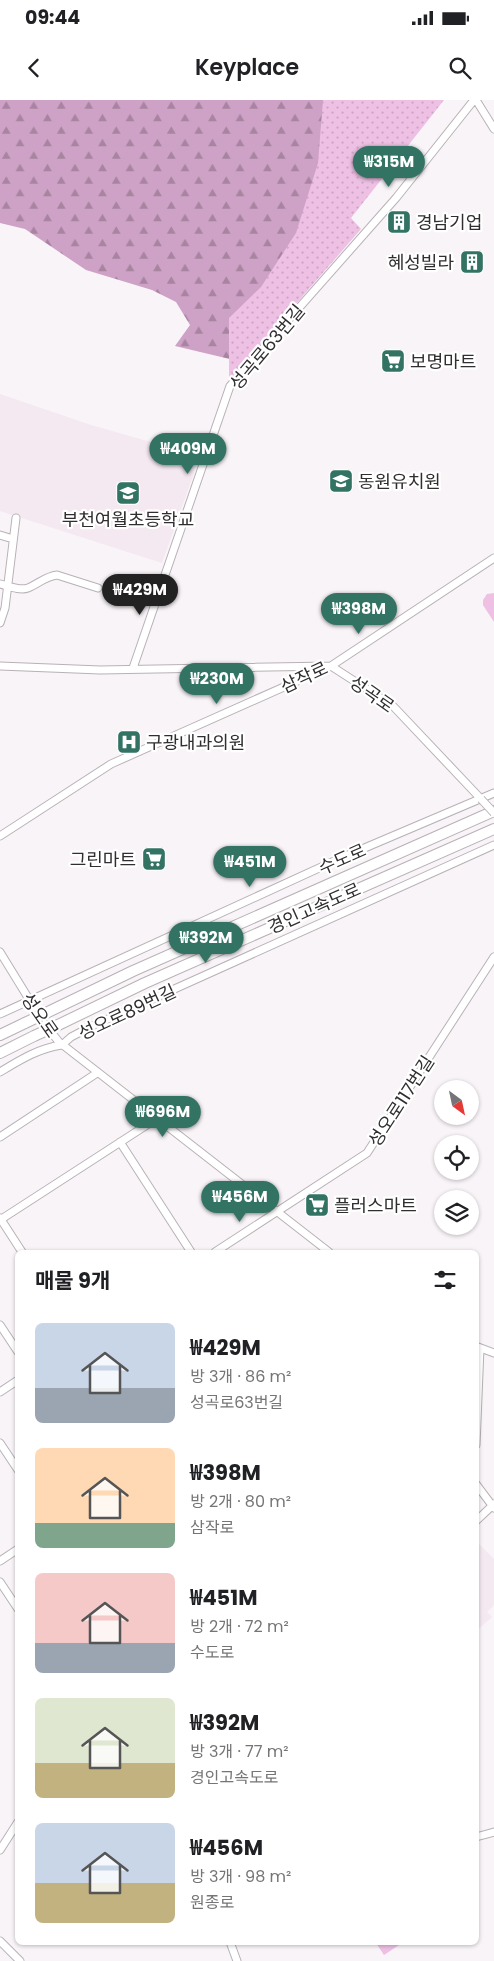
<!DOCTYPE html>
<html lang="ko">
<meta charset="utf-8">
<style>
:root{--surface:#fff;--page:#f2f2f2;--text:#202124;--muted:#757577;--accent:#327363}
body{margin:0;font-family:Poppins,"Noto Sans KR",sans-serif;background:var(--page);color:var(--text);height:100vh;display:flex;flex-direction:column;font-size:19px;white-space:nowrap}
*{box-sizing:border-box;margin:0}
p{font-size:16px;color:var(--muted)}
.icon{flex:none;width:28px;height:28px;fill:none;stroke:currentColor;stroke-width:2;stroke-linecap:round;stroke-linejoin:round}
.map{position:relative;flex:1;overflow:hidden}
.details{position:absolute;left:15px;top:1150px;width:464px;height:695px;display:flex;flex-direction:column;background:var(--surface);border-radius:8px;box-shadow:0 1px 4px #0004}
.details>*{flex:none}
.needle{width:32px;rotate:147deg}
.fabs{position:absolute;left:434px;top:980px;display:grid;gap:10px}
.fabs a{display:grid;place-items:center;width:45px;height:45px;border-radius:50%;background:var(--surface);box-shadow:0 1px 4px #0004;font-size:25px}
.price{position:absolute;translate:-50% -42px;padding:0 11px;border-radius:18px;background:var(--accent);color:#fff;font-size:16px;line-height:32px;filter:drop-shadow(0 1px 2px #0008)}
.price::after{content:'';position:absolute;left:50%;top:30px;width:15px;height:11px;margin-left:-8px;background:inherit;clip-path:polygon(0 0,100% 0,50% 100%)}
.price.active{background:#222;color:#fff}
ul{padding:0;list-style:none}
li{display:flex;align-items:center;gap:15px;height:125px;padding:0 20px}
li span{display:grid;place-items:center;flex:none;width:140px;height:100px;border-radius:8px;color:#555}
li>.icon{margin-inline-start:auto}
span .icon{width:60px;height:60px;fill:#fffc;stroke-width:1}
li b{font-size:21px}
h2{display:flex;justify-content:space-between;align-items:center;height:60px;padding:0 20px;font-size:21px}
.status{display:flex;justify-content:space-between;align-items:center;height:35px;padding:0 25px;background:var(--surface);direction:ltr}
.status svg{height:14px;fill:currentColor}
header{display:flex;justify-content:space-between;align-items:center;height:65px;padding:0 20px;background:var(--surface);font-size:22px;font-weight:600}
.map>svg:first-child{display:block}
.built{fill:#f4e8f1}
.grass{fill:#edc0e4}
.forest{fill:url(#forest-firs)}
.park{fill:url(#park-dots)}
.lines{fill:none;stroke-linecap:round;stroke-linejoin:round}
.minor-casing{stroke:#b8b2b7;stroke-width:9}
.highway-casing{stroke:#b8b2b7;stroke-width:12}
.minor{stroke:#fff;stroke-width:7}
.highway{stroke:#fff;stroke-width:10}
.minor-bridge-casing{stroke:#b8b2b7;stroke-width:9;stroke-linecap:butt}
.highway-bridge-casing{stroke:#b8b2b7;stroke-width:12;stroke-linecap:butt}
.minor-bridge{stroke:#fff;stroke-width:7}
.highway-bridge{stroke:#fff;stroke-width:10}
.labels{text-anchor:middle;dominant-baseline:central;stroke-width:4.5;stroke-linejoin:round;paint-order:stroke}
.poi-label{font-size:18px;fill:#302e30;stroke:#fff;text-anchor:start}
.street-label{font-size:18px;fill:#302e30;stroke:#fff}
</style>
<div class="status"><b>09:44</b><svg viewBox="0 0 49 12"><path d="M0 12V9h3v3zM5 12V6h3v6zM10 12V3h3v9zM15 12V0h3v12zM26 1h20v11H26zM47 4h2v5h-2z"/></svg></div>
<header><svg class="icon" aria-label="back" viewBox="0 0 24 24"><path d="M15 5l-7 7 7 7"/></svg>Keyplace<svg class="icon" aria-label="search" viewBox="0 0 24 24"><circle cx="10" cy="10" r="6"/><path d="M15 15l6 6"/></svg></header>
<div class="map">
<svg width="494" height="1861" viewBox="0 0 494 1861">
<defs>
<pattern id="forest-firs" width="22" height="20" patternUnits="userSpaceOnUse" patternTransform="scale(1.25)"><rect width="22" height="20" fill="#cea1c6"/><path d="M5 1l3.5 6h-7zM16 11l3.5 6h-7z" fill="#a884a1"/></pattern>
<pattern id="park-dots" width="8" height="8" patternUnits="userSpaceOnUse" patternTransform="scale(1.25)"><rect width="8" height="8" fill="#edc0e4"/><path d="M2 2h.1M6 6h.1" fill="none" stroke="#cca5c4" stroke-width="1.8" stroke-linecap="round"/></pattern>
</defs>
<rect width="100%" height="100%" fill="#f9f4f8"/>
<!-- built -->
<path class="built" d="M0 294 91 325 200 356 162 463 0 411Z
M476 1441 494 1459V1505L487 1512 492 1517 476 1531Z"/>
<!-- grass -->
<path class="grass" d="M494 493V522L483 505V500L487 494Z
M376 1843H402L384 1855Z"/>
<!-- forest -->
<path class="forest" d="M0 0H380L342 52 234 260 175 246 190 225 176 202 152 190 86 170 25 129 0 123Z"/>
<!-- park -->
<path class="park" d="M323 0H444L351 118 361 129 229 281V218L261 187 296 133 318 63Z"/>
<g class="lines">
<defs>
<path id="minor" d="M476 0 494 29
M0 435 13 439
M0 484C8 486 20 491 28 488 38 484 46 476 57 475L98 488
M0 523 5 508 16 418
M0 566 100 570 331 566 393 606 481 699
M133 568 230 286 396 98 474 0
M0 736 111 664 331 566 494 458
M0 852 43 922 59 942 329 1152
M0 914 341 758 494 693
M62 945 71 937 90 927 494 745
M0 972C20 960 39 948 62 945
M0 1037 97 973
M120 1042 191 1152
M0 1118 22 1152
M0 1120 156 1019
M215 1152 367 1053 494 857
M0 1225 18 1252
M478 1247 494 1253
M0 1292 18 1280
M0 1343 18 1370
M476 1345 480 1248
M476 1384 494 1408
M476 1421 494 1404
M0 1461 18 1449
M0 1482 18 1509
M476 1737 494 1732
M0 1750 18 1722
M0 1841 20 1861
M230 1842 237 1861"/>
<path id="highway" d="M46 913 133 871 494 711
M56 926 145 883 494 729
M0 935 25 923
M0 953 34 936"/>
</defs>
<!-- minor casing -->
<use href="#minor" class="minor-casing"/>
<!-- highway casing -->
<use href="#highway" class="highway-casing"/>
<!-- minor -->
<use href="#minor" class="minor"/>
<!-- highway -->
<use href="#highway" class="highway"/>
<defs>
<path id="minor-bridge" d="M481 699 494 713"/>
<path id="highway-bridge" d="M25 923 46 913
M34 936 56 926"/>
</defs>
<!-- minor-bridge casing -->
<use href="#minor-bridge" class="minor-bridge-casing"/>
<!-- highway-bridge casing -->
<use href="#highway-bridge" class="highway-bridge-casing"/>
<!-- minor-bridge -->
<use href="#minor-bridge" class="minor-bridge"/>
<!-- highway-bridge -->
<use href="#highway-bridge" class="highway-bridge"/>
</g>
<!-- icons -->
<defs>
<symbol id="building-square" viewBox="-11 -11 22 22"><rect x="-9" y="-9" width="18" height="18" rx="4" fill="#327363" stroke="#fff"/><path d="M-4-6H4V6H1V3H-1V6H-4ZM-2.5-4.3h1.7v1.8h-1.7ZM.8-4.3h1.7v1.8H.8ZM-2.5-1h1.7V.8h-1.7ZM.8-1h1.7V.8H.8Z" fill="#fff"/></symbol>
<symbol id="supermarket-square" viewBox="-11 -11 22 22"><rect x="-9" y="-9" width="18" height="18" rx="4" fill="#327363" stroke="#fff"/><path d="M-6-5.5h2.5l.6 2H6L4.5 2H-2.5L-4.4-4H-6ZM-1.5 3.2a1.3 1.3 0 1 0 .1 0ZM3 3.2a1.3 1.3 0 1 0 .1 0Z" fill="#fff"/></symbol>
<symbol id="school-square" viewBox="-11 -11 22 22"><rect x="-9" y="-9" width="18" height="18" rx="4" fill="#327363" stroke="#fff"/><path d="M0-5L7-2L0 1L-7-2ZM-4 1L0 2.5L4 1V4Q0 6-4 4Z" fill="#fff"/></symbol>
<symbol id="hospital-square" viewBox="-11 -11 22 22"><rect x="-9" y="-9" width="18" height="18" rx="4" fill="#327363" stroke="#fff"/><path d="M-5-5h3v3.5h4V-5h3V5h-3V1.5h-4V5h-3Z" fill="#fff"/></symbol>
</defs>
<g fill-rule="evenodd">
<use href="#building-square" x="385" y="108" width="28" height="28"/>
<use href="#building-square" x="458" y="148" width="28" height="28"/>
<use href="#supermarket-square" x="379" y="247" width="28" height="28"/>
<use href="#school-square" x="327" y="367" width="28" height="28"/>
<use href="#school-square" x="114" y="379" width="28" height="28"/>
<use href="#hospital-square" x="115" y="628" width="28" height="28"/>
<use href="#supermarket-square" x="140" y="745" width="28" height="28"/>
<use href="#supermarket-square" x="303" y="1091" width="28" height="28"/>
</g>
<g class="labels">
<!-- poi labels -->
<g class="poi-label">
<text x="416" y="122">경남기업</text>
<text x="454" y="162" text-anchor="end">혜성빌라</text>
<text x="410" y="261">보명마트</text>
<text x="358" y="381">동원유치원</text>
<text x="128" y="419" text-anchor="middle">부천여월초등학교</text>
<text x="146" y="642">구광내과의원</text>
<text x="136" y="759" text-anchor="end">그린마트</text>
<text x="334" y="1105">플러스마트</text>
</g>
<!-- street labels -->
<g class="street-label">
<text transform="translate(267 247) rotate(-50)">성곡로63번길</text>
<text transform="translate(304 577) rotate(-25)">삼작로</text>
<text transform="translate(372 594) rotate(35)">성곡로</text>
<text transform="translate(342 759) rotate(-24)">수도로</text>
<text transform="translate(314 808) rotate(-24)">경인고속도로</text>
<text transform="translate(127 912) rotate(-25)">성오로89번길</text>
<text transform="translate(40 915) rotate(55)">성오로</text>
<text transform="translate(401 1001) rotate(-57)">성오로117번길</text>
</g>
</g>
</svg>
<div class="fabs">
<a><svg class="needle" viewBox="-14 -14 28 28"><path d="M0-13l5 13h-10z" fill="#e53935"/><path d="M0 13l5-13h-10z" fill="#757577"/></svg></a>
<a><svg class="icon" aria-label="locate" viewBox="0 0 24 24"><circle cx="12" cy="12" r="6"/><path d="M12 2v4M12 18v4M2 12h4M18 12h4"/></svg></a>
<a><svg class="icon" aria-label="layers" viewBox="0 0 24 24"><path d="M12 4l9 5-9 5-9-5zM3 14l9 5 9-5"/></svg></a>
</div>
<b class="price" style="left:389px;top:88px">₩315M</b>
<b class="price" style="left:188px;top:375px">₩409M</b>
<b class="price active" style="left:140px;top:516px">₩429M</b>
<b class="price" style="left:359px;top:535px">₩398M</b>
<b class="price" style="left:217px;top:605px">₩230M</b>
<b class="price" style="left:250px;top:788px">₩451M</b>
<b class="price" style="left:206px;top:864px">₩392M</b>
<b class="price" style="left:163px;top:1038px">₩696M</b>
<b class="price" style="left:240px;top:1123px">₩456M</b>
<section class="details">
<h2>매물 9개<svg class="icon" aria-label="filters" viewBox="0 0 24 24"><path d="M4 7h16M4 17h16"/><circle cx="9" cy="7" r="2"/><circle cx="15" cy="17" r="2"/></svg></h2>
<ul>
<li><span style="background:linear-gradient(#c9d6e8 65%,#9aa5b1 0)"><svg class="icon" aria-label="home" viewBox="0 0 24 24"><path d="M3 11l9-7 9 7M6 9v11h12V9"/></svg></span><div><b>₩429M</b><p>방 3개 · 86 m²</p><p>성곡로63번길</p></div></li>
<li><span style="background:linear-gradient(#ffd9b3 75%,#7fa58c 0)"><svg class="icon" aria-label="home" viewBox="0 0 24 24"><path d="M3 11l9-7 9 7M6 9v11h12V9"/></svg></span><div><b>₩398M</b><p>방 2개 · 80 m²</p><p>삼작로</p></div></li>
<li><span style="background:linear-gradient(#f6c9c9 70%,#9aa5b1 0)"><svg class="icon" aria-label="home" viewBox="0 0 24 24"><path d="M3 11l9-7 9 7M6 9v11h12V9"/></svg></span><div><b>₩451M</b><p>방 2개 · 72 m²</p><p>수도로</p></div></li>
<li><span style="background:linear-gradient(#dfe7d0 65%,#c2b280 0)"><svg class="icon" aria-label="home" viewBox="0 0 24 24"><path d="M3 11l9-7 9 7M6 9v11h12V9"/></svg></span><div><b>₩392M</b><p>방 3개 · 77 m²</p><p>경인고속도로</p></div></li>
<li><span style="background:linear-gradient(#c9d6e8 60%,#c2b280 0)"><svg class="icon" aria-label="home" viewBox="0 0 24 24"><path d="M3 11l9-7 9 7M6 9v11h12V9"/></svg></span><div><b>₩456M</b><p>방 3개 · 98 m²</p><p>원종로</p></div></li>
</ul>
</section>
</div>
